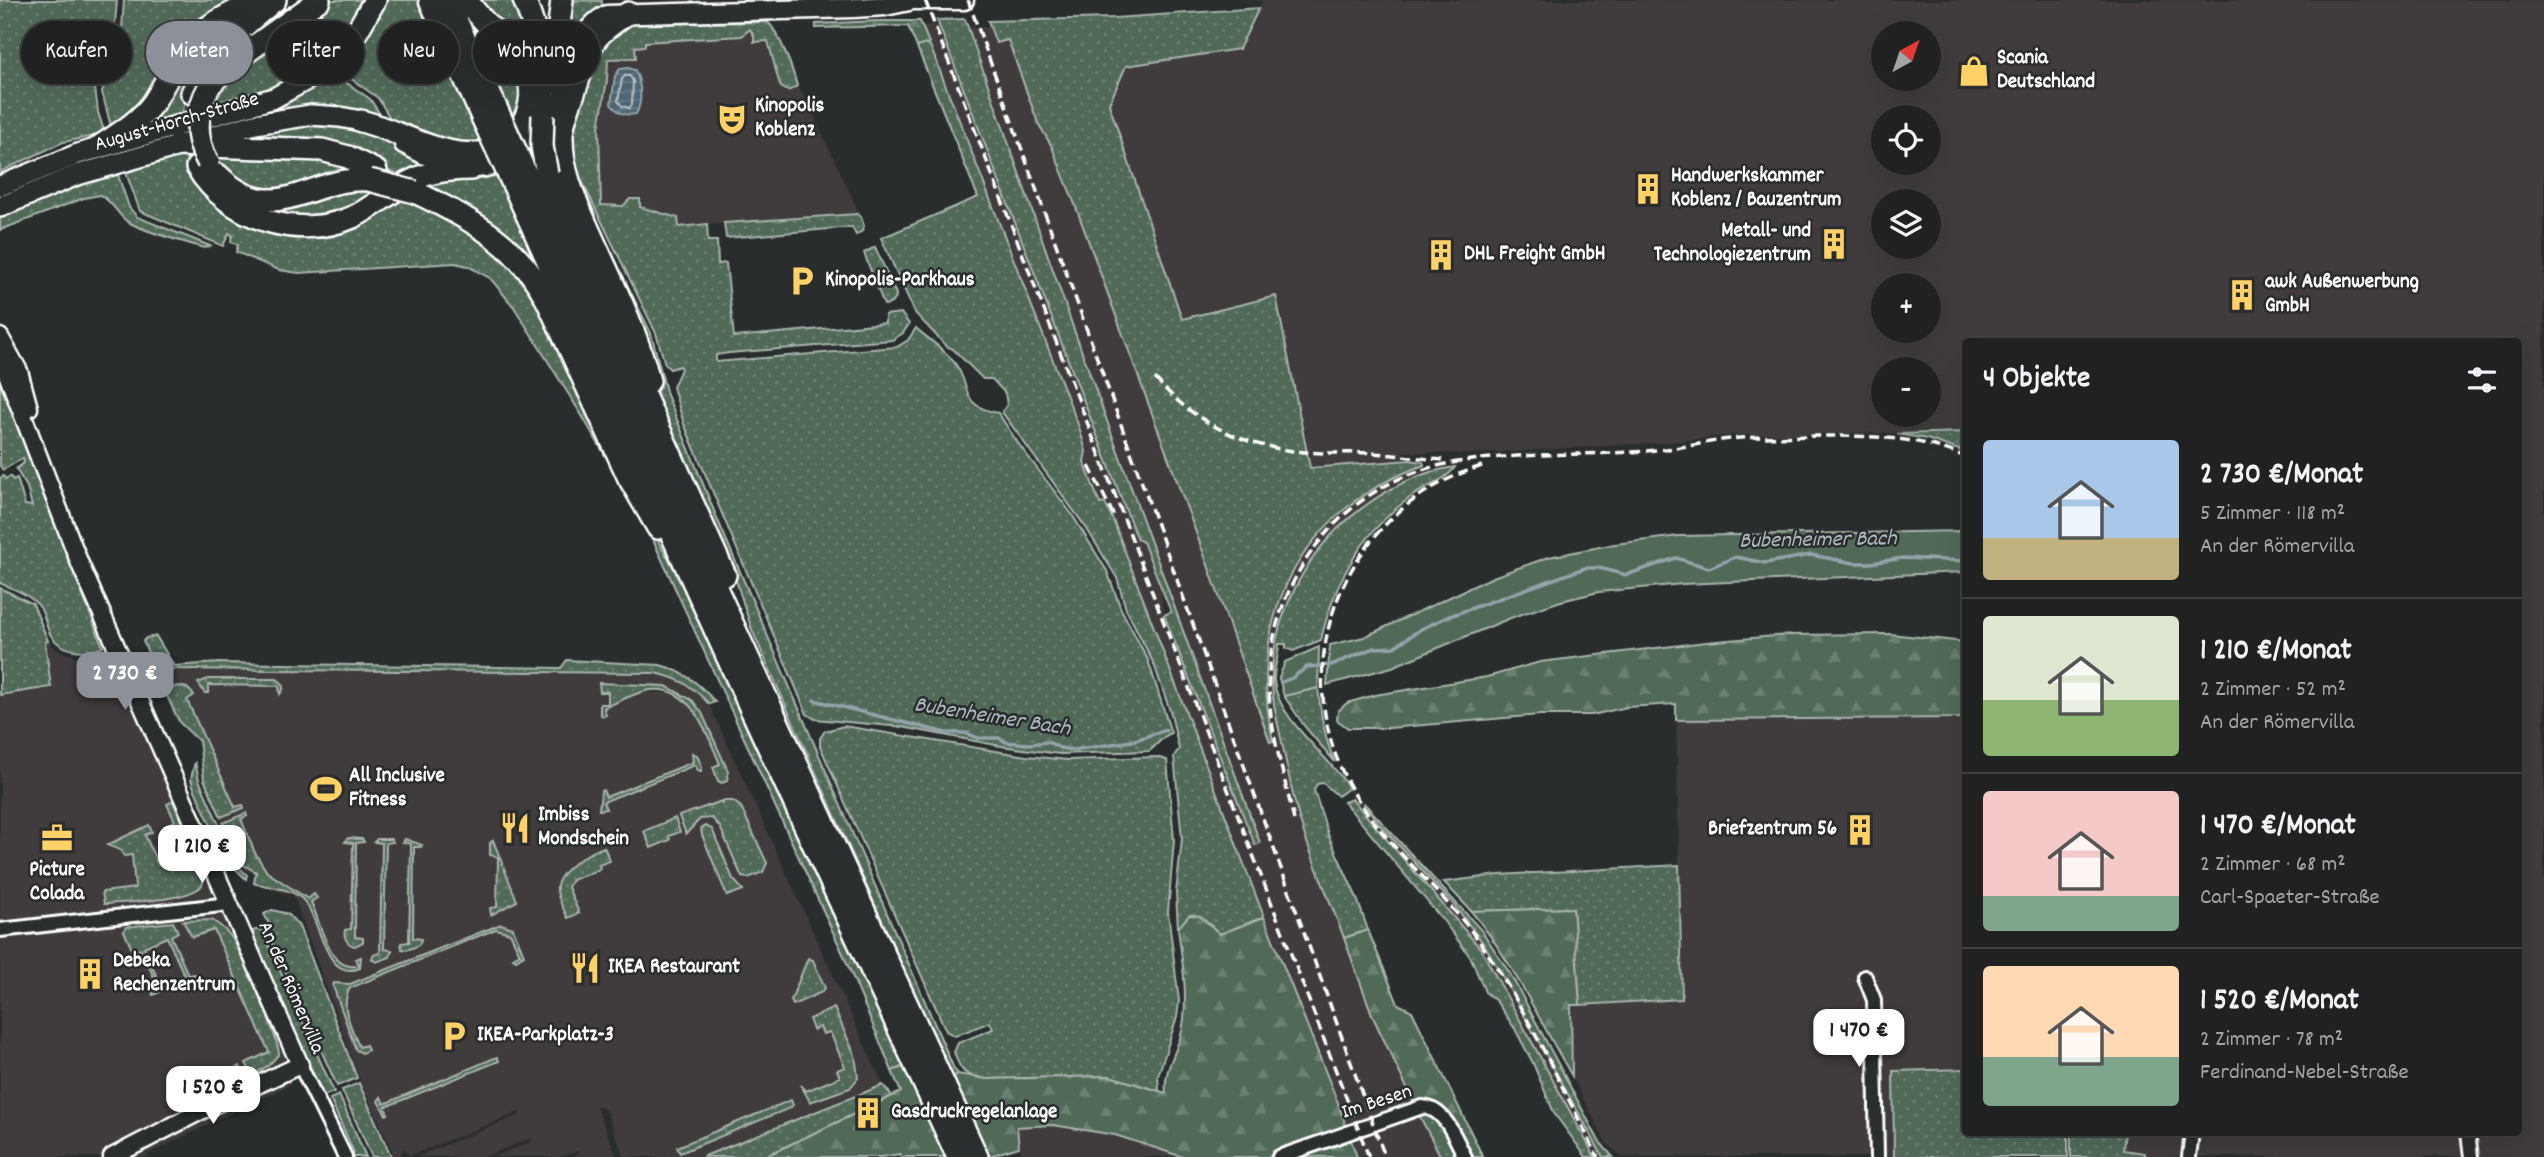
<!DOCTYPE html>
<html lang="de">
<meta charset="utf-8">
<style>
:root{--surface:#202222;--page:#282a2a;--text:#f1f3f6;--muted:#a2a4a5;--line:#3d3f40;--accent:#8c9099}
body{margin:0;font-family:Dekko,sans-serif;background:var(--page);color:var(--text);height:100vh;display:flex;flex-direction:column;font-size:26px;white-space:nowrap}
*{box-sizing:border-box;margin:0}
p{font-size:23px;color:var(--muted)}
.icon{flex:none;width:38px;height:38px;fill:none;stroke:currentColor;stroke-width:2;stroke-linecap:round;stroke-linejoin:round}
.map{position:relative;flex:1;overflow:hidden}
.panel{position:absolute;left:1962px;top:338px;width:560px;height:798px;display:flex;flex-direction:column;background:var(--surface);border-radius:7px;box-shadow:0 7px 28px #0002,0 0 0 2px var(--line)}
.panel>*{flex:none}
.banner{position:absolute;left:21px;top:21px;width:665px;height:63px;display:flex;gap:14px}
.needle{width:46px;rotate:40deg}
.fabs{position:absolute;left:1871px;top:21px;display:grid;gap:14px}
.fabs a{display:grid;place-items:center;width:70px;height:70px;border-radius:50%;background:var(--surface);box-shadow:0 7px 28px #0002,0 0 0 2px var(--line);font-size:35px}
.price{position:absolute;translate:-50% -60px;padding:0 16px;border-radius:14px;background:#fff;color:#222;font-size:23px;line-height:46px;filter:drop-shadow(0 2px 4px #0008)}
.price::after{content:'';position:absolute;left:50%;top:42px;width:21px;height:16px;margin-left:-10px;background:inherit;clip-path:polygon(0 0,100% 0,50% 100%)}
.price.selected{background:var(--accent);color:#fff}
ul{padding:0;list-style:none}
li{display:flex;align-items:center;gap:21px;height:175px;padding:0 21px}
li+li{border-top:2px solid var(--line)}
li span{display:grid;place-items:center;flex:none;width:196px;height:140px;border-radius:7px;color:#555}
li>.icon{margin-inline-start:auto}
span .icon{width:84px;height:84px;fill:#fffc;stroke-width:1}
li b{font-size:30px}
h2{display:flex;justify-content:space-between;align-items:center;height:84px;padding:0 21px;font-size:30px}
.tag{padding:0 24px;border-radius:32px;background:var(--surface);box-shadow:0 7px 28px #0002,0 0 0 2px var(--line);font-size:24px;line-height:63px}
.tag.selected{background:var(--accent);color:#fff}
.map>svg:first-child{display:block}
.built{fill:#3f3b3c;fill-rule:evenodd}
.grass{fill:url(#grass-dots);stroke:#a8b4ac;stroke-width:2}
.forest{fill:url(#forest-firs);stroke:#a8b4ac;stroke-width:2}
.park{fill:#516a59;stroke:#a8b4ac;stroke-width:2}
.water{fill:url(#water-rules);stroke:#94a3aa;stroke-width:2}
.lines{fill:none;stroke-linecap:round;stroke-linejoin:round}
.shore{stroke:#b8c1c7;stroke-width:2}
.stream{stroke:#94a3aa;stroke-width:3.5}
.minor-casing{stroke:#fff;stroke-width:18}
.tertiary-casing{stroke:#fff;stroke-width:21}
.secondary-casing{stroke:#fff;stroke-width:23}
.primary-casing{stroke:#fff;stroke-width:24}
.trunk-casing{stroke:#fff;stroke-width:26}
.minor{stroke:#2a2d2e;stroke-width:12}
.tertiary{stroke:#2a2d2e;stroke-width:16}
.secondary{stroke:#2a2d2e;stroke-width:18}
.primary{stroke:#2a2d2e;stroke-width:19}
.trunk{stroke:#2a2d2e;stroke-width:21}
.rail{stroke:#fff;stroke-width:3.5;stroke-dasharray:10 5;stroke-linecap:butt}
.trunk-bridge-casing{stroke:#fff;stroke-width:26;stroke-linecap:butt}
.trunk-bridge{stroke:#2a2d2e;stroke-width:21}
.labels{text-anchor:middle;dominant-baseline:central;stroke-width:5;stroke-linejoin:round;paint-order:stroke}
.poi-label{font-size:21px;font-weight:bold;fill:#fff;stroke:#2a2d2e;text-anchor:start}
.street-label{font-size:21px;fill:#fff;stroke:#2a2d2e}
.water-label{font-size:23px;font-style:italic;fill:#afbac0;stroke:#2a2d2e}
</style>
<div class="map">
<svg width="2544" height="1157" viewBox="0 0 2544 1157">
<defs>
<pattern id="grass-dots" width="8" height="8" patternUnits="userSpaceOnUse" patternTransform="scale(1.75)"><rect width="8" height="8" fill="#516a59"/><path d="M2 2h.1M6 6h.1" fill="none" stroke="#6b8072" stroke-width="1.8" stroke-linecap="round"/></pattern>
<pattern id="forest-firs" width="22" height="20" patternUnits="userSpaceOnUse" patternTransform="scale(1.75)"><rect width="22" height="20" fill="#516a59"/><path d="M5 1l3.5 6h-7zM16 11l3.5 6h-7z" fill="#6b8072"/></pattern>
<pattern id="water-rules" width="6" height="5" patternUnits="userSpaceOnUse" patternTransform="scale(1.75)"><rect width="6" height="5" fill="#4d6572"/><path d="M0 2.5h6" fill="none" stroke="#687c87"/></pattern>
</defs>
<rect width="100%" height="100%" fill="#2a2d2e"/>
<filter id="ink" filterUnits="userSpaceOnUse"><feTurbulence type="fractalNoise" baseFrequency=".0143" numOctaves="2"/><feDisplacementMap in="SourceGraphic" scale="14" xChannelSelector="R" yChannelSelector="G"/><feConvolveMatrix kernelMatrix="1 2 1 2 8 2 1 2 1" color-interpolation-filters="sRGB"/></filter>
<g filter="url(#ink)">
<!-- built -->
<path class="built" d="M1235 0H2544V1157H1622L1606 1143 1572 1076 1571 1005 1682 999 1676 720 1965 718V1132H2518V341H1965V432L1734 435 1672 442 1472 454 1404 452 1402 460 1310 468 1276 296 1182 319 1109 104 1126 66 1239 49 1262 1ZM1883 33H1928V79H1883ZM1883 117H1928V163H1883ZM1883 201H1928V247H1883ZM1883 285H1928V331H1883ZM1883 369H1928V415H1883Z
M922 25H939L1136 539 1143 542 1161 591 1164 615 1211 736 1238 802 1259 843 1074 330 968 27H990L996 43 1008 39 1038 123 1051 145 1074 202 1209 568 1270 742 1273 741 1265 699 1266 653 1281 596 1294 570 1327 525 1359 498 1385 482 1424 465 1427 473 1392 488 1362 507 1336 530 1316 553 1287 606 1276 647 1272 683 1275 713 1301 825 1373 1017 1441 1157H1357L1338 1103 1245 869 1113 520 1105 503 1100 504 1096 495 1084 462 1086 451 1079 427Z
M750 29 754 42 768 41 781 87 792 89 797 86 808 103 861 217 857 214 679 227 678 218 639 207 640 200 623 206 601 205 599 128 607 80 608 58 645 42 742 36Z
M45 641H48L57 650 70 655 86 658 112 654 288 1058 291 1084 148 1154V1157H0V695L51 687ZM175 821 197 889 181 896 135 888 132 855 123 853 107 845 149 826 145 835 158 865 179 856 165 826ZM173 922 170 935 188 976 196 974 178 982 185 977 167 936 143 947 162 987H170L153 995 159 989 141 948ZM219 924 233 940 276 1035 269 1065V1053L214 930 205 932Z
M229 668 654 673 679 679 691 686 709 704 883 1085 702 1157H624L606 1111 599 1105 596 1107 617 1157H570L579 1154 578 1151 561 1157H493L531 1142 530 1138 484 1157H416L520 1115 519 1112 409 1156 405 1149 401 1152 404 1157H395L361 1083 293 895 253 885 254 874 243 869 203 781 200 749 195 738 174 717 155 669ZM208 679H277L283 684V690L280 694 279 686 208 685V693H205L198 683ZM600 683 666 686 692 700 708 725 728 771V780L722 783 718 781 713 768 720 764 701 720 693 709 682 699 669 693 644 692 604 708 606 715 603 716 600 714V704H608V692L601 691ZM178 686 187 688 194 695 187 700 236 808 242 805 243 808 220 817 204 779 199 741 180 723 164 690ZM692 753 696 754 702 767 701 771H698L695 765 603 802 606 809H599V793L601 790 605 797 694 761ZM721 801 722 805 724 801H733L743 810 767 863 763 872 748 878 742 877 720 827 712 818 700 819 694 823 690 832 686 833 680 816ZM246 813 247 816 240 819 260 863 276 880 308 899 314 894 316 898 310 902 334 956 341 964 349 967 359 965 356 959 360 957V968L350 971 337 966 325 948 310 909 302 899 290 891 255 883 257 871 242 864 223 824ZM674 818 680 832 669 836 670 840 651 848 644 831ZM703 826H708L712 829 733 879 743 890 727 896 702 835 701 830ZM348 838 362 839 364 842H356L355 938H363V942L355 946 348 943 344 935 345 930H351L353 842H346ZM377 839H391L393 842 386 843 384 950H391L392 953 390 957 376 962 372 959 373 955 380 954 382 843 374 842ZM406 839 422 845 414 847 413 938 420 939 421 942 419 945 406 950 402 949 401 943 409 942 411 843 403 842ZM492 840 517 901 492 915 490 908H497L498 856 490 855V843ZM604 847 609 861 598 865 599 869 572 880 568 888 578 913 568 917 557 891 559 884 568 869 579 860ZM501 924 513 928 524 955 522 958 516 960 513 958 520 955 510 933 496 929 350 988 345 997V1011L359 1047 366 1045 368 1050 363 1053 356 1050 334 983 350 984ZM808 958 813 960 825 988 822 992 793 1004 791 1000ZM834 1008 855 1055 858 1078 850 1088 810 1102 806 1099 801 1085 806 1091 840 1077 838 1070 845 1067 830 1031 823 1034 820 1027 813 1030 809 1019ZM497 1058 498 1061 385 1107 388 1114 386 1115 378 1101 381 1097 383 1104ZM791 1100 793 1107 680 1153 677 1147Z
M1346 784 1379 824 1454 905 1486 947 1603 1157H1595L1497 976 1468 933 1372 823 1352 799Z
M1053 1125 1124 1137 1183 1157H1022L1016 1127Z"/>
<!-- grass -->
<path class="grass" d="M0 0H117L113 49 98 78 95 87 98 112 105 134 63 142 0 172Z
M124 0H247L112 130 102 92 121 44Z
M326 0H361C347 34 321 67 287 84 266 95 228 102 204 110L214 87Z
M380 0H422L489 147 474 150 393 123 378 98 343 73 339 63Z
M455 0 507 51 526 89 513 127Z
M473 0H518L536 63Z
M574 0 602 1V8L564 67Z
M259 3 187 92 181 119 137 130 184 57Z
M1259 8 1239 49 1126 66 1109 104 1182 319 1276 296 1310 468 1410 460 1423 462 1424 465C1303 508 1245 616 1273 741L1270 742 1209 568 1074 202 1051 145 1038 123 1008 40 996 43 988 21 1115 18Z
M965 19 1074 330 1260 843 1255 845 1164 615 1171 612 1143 542 1137 539 937 20Z
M768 22C780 34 793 70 797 86L788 91 781 87 779 82 768 41 754 42V36L750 29 742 36 645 42V46L635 47 636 58 608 59 607 80 599 128 601 205 623 206 630 199H640V207L678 218 679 227 707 224 708 241H717L718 264 726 263 734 337 885 323V315L901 313 909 324 903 333 892 340 729 353 716 355V362L897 347 908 340 916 328C928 339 944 349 954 362 973 386 957 405 998 413L1020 446 1071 513 1107 571 1121 609 1148 660 1171 733C1161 737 1158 745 1149 751L1060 754 1001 746 902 727 815 719 807 714 684 424 673 387 681 369 680 366 670 369 665 364 656 333 581 179 576 175 568 123 597 42 626 24Z
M929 43 1079 427 1086 451 1084 462 1100 504 1105 503 1113 520 1264 917 1220 934 1200 916 1190 915 1178 928 1176 893 1182 839 1174 756 1179 749 1171 714 1154 664 1126 609 1117 578 1087 529 1002 412 1007 405 1005 393 992 379H983L953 349 946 346 915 313 881 238 978 197 917 47Z
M329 74 335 75 370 99 385 122 365 116 205 130V124Z
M311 122 362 129 433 164 403 178 364 159 216 142Z
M208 152 312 154 362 167 275 196 228 179Z
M184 153 189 164 278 231 397 195 452 218 488 241 529 285 637 504 676 572 906 1066 892 1071 844 956 647 527 581 414 514 307 490 278 468 266 455 263 299 273 279 270 236 252 238 245 231 242 232 235 229 233 223 246 140 211 125 170Z
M499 169 551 285 418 187Z
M117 172 129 207 137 217 210 246 204 248C179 240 150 234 128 222 117 215 113 201 100 195L84 198 0 230V215L51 193Z
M334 188 386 190 351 213 279 220 235 194Z
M589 207 651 333 667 395 716 516 954 1069 958 1074 952 1077 752 630 729 559 661 408 653 373Z
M857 214 861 217 864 226 862 231 856 235 852 227 726 238 724 223Z
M875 247 896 294C896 302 891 304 884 305L864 253Z
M0 381 4 382 31 463 103 647C88 654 62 652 52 637 45 627 46 615 39 606 29 594 13 589 0 583V478L3 476 6 479 10 476 13 480 17 478 25 505 32 506 27 487 16 469 24 463 23 458 3 470 0 466Z
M1965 432V452L1927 439 1897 434Z
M1455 467C1447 480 1424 487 1411 497 1362 532 1334 582 1321 640L1293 651 1286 648V644H1279C1279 656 1273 669 1274 681 1278 721 1330 756 1349 788L1338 796 1323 783 1317 784 1314 790 1329 837 1356 896 1368 930 1344 938C1330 900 1313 863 1301 824 1293 800 1289 776 1284 752 1279 728 1272 704 1272 679 1272 621 1304 557 1347 520 1379 493 1414 472 1455 467Z
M0 588 33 604 48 641 45 642 51 687 0 695Z
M156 636 174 666 218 663 561 668 567 660 660 665C683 671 699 683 715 702L709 704C693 686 677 677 654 673L155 669 143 641 146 638Z
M208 679H277L283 684V690L280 694 279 686 208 685V693H205L198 683Z
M599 683 666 686 692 700 702 713 728 771 727 781 722 783 718 781 713 767 720 764C706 732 691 681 645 691 631 695 617 702 604 708L606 715 603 716 600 714V704H608V692H600Z
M178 686 187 688 194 695 187 700 235 807 243 805 244 808 221 817 204 779 199 741 180 723 164 690Z
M1318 688C1321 714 1324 738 1335 762L1305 727 1284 696Z
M844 726 1026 756 1068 760 1156 757 1167 760 1174 840 1168 912 1179 1001 1177 1017 1158 1076 1159 1091 1109 1076 986 1079C964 1075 961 1073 954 1052L958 1043 993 1029 990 1022 955 1036 946 1031 820 746V738L825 731Z
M692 753 697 755 702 767 701 771H698L695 765 603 802 606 809 599 810 601 791 603 790 606 797 693 762Z
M195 762 199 780 237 865 247 875 246 879 227 861 194 788 191 779Z
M1352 799 1481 949 1595 1157H1586L1554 1113 1533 1063 1515 1029 1496 1001 1485 992 1471 958 1442 919 1344 802Z
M173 801 202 868C204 874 205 879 202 885 192 901 123 902 104 904L102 892 135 888 132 855 124 856 120 850 107 845 149 825 152 832 145 835 158 865 178 856 165 826 175 821 167 804Z
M722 801V805L723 801H733L741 807 767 863 763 872 748 878 742 877 720 827 712 818 700 819 686 834 679 816Z
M1363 802 1482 931 1511 975 1599 1141 1613 1157H1603L1486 947 1454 905 1379 824Z
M246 813 247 816 241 819 255 853 267 872 308 899 314 894 317 898 311 902C321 922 329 975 359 965L356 959 361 957 360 968C323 983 321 915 301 898 288 887 269 888 254 883L256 872 242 864 223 823Z
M675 818 680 832 669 836 670 840 651 848 644 831Z
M705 826 712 829 733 879 743 890 727 896 702 835 701 828Z
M348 838 362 839 364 842 356 843 355 937 363 938V942L355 946C347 945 343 936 345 930L351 929 353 843 345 842Z
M377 839H391L393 842 386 843 384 949 392 950 390 957 376 962 372 959 373 955 380 953 382 843 374 842Z
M405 839 422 845 421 847H414L413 938 421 939C421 947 412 948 406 950L402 949 401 943 409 942 411 844 403 842Z
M493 840 517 901 491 915 490 908 497 907 498 857 490 855V843Z
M604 847 610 861 599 865 600 869 572 880 568 887 579 913 568 918C564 910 558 900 557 891 554 872 589 852 604 847Z
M1679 865 1682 999 1580 1005 1573 908 1471 911 1444 882 1499 875Z
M272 910 288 914 299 926 357 1078 337 1086 266 928 270 926 264 914Z
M212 920C220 925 226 930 232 938 244 959 277 1032 279 1054L269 1065 252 1075 246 1063 269 1052 214 930 192 937 183 921Z
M173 922 178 932 171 936 188 975 196 974 179 982 178 980 185 977 167 937 144 947 161 987 169 984 170 987 153 995 152 992 159 988 141 949 133 952 124 931 126 927Z
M501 924 513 928 524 955 516 960 513 958 520 954 510 933 496 929 350 988C339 1007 352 1028 359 1047L366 1045 368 1050 362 1053 356 1050 333 986 334 983 350 984Z
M261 928 334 1092 323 1096 272 986 254 940 253 931Z
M808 958 813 960 825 988 822 992 793 1005 791 1000Z
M834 1008 855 1055 858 1078 850 1088 810 1102 801 1085 806 1091 840 1077 837 1070 845 1067 830 1032 823 1034 820 1027 813 1030 809 1019Z
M497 1057 499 1061 385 1107 388 1114 386 1115 378 1101 381 1097 384 1104Z
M240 1066 245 1079 207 1097 201 1083Z
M1965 1069V1132H2068V1157H1894L1893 1071Z
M359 1083 388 1150 392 1157H372L342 1090Z
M883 1085 892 1096 764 1157H702Z
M339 1095 366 1157H352L351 1155 354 1153 330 1099Z
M791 1100 793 1105 790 1108 680 1153 677 1147Z
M1418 1113C1442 1112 1450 1139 1459 1157H1441Z
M2071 1132H2125L2123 1150 2145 1153V1157H2071Z"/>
<!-- forest -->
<path class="forest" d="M876 21H920L929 43 917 47 908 26 816 28V24Z
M1890 634 1965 642V718L1676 720V704L1627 707 1592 715H1540L1389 728H1348L1337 720 1338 711 1347 703 1375 695 1487 677 1540 662 1706 642 1787 635Z
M1573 908 1580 1005H1571L1572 1076C1539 1021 1513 961 1471 911Z
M1189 915 1200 916 1220 934 1264 917 1338 1103 1357 1157H1183L1115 1135 1053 1125 1017 1127 1019 1147 989 1156 952 1077 958 1074 986 1079 1109 1076 1166 1093C1163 1070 1177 1053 1182 1031 1189 997 1182 962 1178 928Z
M1368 930 1398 1004 1412 1011 1483 1157H1470C1462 1143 1450 1112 1436 1104 1429 1101 1421 1102 1414 1103L1373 1017 1344 938Z
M906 1066 946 1157H901L900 1154 882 1157H764L901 1092 892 1071Z"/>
<!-- park -->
<path class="park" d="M1965 531V572L1683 584 1599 592 1561 601 1513 617 1392 667 1327 685 1330 645 1364 637 1493 577 1549 557 1615 544 1679 536Z
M1319 647 1318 688 1284 696 1279 678 1285 662Z"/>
<!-- water -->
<path class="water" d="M628 68 635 70C641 82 643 102 636 114 624 116 618 113 611 104L615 76 620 69Z"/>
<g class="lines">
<!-- shore -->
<path class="shore" d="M625 76H630L633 81 632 105 629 108 622 106 618 101 622 79Z"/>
<!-- stream -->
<path class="stream" d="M1282 682 1292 678 1307 667 1331 665 1374 648 1394 647 1421 629 1447 617 1585 568H1599L1626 575 1676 558 1709 568 1736 557 1765 563 1811 555 1854 563H1871L1903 558 1965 561
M814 700 946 733H965L978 738H999L1006 742 1029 744 1048 742 1060 748 1073 750 1132 741 1166 730"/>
<defs>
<path id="minor" d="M0 930 230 904
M1865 977 1874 1000 1877 1157
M300 1065 345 1157
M2468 1132 2471 1157
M1279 1157 1422 1107C1446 1108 1455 1139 1465 1157
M2189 1157 2192 1132"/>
<path id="tertiary" d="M0 337 19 371 29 408
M0 356 80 564 300 1065 203 1110 112 1157"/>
<path id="secondary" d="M904 0H964
M404 144C425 155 446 167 469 168 512 171 550 129 564 92 574 65 578 28 607 15L853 8 885 6 909 1"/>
<path id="primary" d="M0 186 78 154 274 98 312 77 342 49
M0 207 77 175 255 124 311 115 340 117 361 121"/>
<path id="trunk" d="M430 0 482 117
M447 0 497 110
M524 0C538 32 543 64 543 99
M628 13C590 38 591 43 577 84 572 100 563 118 562 135 561 174 579 208 594 242 615 288 637 332 649 381
M342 49 356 33 375 0
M552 83 562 0
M210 85 230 64 319 0
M192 93C209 53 242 27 275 0
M361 121C413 134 481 185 521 125 532 109 534 87 525 69 512 42 483 26 467 0
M178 145 322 150 348 157 376 171
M99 147C118 134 139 122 153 103 167 82 175 58 193 40 212 21 235 12 257 0
M197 167C228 219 298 241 353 217 370 209 384 197 399 188 421 173 444 169 471 169
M547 174 564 218 725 575
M218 175C275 231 309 175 369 180
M528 178 977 1157
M513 184 750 707 958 1157
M415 192C470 218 520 245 548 302L629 478 658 528"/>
</defs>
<!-- minor casing -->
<use href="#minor" class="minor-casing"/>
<!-- tertiary casing -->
<use href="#tertiary" class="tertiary-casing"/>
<!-- secondary casing -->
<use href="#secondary" class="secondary-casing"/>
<!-- primary casing -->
<use href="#primary" class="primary-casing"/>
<!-- trunk casing -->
<use href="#trunk" class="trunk-casing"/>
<!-- minor -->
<use href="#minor" class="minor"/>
<!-- tertiary -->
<use href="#tertiary" class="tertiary"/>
<!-- secondary -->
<use href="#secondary" class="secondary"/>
<!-- primary -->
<use href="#primary" class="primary"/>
<!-- trunk -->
<use href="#trunk" class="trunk"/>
<!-- rail -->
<path class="rail" d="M925 0 1369 1157
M968 0 1385 1157
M1155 378C1194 423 1246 448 1305 452 1328 454 1351 452 1374 453 1398 455 1421 459 1444 460
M1089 466 1115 518
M1482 466C1345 507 1280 665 1352 790 1387 849 1445 892 1484 948 1528 1013 1562 1088 1598 1157
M1294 820C1285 778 1270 733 1269 690 1266 584 1340 484 1446 464 1515 451 1587 457 1657 450 1682 448 1706 442 1730 439 1758 436 1787 437 1815 436 1867 436 1916 435 1965 457"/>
<defs>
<path id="trunk-bridge" d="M497 110 528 178
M543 115 542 146 547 174
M482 117 513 184
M208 162C193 136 196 110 210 85
M369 180 415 192"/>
</defs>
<!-- trunk-bridge casing -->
<use href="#trunk-bridge" class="trunk-bridge-casing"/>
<!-- trunk-bridge -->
<use href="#trunk-bridge" class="trunk-bridge"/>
</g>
</g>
<!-- icons -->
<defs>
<symbol id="shop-bare" viewBox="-9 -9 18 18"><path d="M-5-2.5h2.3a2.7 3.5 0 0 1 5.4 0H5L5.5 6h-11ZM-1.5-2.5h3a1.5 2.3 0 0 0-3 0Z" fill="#ffd166" stroke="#2a2d2e" stroke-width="2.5" paint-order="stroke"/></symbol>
<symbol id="theatre-bare" viewBox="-9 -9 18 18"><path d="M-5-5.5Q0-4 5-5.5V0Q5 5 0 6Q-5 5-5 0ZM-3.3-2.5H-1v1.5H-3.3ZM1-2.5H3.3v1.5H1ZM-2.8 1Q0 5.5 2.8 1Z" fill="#ffd166" stroke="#2a2d2e" stroke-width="2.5" paint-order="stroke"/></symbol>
<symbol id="building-bare" viewBox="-9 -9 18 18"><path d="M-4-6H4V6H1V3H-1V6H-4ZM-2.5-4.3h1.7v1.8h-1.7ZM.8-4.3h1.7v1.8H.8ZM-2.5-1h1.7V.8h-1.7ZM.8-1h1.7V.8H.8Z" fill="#ffd166" stroke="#2a2d2e" stroke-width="2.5" paint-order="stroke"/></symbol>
<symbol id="parking-bare" viewBox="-9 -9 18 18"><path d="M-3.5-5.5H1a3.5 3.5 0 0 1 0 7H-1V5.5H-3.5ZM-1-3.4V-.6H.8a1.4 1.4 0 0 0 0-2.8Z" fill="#ffd166" stroke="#2a2d2e" stroke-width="2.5" paint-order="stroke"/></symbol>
<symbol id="stadium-bare" viewBox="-9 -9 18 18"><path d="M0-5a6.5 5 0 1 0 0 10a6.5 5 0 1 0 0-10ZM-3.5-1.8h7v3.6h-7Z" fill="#ffd166" stroke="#2a2d2e" stroke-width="2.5" paint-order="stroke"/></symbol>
<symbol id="restaurant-bare" viewBox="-9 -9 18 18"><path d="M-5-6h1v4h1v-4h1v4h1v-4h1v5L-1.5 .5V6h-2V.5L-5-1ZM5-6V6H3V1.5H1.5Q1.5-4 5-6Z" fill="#ffd166" stroke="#2a2d2e" stroke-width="2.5" paint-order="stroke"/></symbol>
<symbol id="office-bare" viewBox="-9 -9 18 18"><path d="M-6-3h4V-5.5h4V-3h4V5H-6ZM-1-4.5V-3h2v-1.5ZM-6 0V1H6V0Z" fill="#ffd166" stroke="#2a2d2e" stroke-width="2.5" paint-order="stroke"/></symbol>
</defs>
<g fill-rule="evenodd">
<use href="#shop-bare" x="1952" y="49" width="44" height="44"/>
<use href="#theatre-bare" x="710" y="97" width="44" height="44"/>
<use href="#building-bare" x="1626" y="167" width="44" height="44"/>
<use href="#building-bare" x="1812" y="222" width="44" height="44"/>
<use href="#building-bare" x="1419" y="233" width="44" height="44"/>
<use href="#parking-bare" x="780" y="259" width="44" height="44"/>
<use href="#building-bare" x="2220" y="273" width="44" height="44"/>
<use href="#stadium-bare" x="304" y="767" width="44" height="44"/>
<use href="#restaurant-bare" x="493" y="806" width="44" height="44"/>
<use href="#building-bare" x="1838" y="808" width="44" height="44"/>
<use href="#office-bare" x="35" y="816" width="44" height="44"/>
<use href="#restaurant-bare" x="563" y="946" width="44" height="44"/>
<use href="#building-bare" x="68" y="952" width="44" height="44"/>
<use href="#parking-bare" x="432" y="1014" width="44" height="44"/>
<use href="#building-bare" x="846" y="1091" width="44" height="44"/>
</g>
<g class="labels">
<!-- poi labels -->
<g class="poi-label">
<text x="1997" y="59">Scania<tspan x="1997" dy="24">Deutschland</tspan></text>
<text x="755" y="107">Kinopolis<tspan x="755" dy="24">Koblenz</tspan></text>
<text x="1671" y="177">Handwerkskammer<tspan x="1671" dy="24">Koblenz / Bauzentrum</tspan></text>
<text x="1811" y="232" text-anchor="end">Metall- und<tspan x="1811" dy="24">Technologiezentrum</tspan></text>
<text x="1464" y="255">DHL Freight GmbH</text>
<text x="825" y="281">Kinopolis-Parkhaus</text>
<text x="2265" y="283">awk Außenwerbung<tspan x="2265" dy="24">GmbH</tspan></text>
<text x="349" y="777">All Inclusive<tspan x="349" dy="24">Fitness</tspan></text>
<text x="538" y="816">Imbiss<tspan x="538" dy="24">Mondschein</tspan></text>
<text x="1837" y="830" text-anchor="end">Briefzentrum 56</text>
<text x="57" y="871" text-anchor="middle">Picture<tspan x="57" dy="24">Colada</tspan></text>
<text x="113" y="962">Debeka<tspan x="113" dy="24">Rechenzentrum</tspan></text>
<text x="608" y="968">IKEA Restaurant</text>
<text x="477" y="1036">IKEA-Parkplatz-3</text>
<text x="891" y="1113">Gasdruckregelanlage</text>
</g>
<!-- street labels -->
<g class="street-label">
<text transform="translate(177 123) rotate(-16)">August-Horch-Straße</text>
<text transform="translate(290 988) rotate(67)">An der Römervilla</text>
<text transform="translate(1377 1103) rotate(-18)">Im Besen</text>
</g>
<!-- water labels -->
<g class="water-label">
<text transform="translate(1818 541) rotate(-1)">Bubenheimer Bach</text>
<text transform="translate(992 718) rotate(9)">Bubenheimer Bach</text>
</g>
</g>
</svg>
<div class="fabs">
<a><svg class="needle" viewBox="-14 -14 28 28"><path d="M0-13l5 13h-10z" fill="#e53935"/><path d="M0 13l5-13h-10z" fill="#a2a4a5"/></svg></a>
<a><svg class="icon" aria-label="locate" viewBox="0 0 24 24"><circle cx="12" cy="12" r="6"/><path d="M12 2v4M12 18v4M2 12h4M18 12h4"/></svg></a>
<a><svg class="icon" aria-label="layers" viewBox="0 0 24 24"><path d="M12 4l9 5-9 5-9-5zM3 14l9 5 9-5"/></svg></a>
<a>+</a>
<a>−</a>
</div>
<b class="price selected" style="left:125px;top:712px">2 730 €</b>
<b class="price" style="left:202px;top:885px">1 210 €</b>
<b class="price" style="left:1859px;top:1069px">1 470 €</b>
<b class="price" style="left:213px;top:1126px">1 520 €</b>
<div class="banner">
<a class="tag">Kaufen</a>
<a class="tag selected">Mieten</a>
<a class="tag">Filter</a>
<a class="tag">Neu</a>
<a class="tag">Wohnung</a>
</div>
<section class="panel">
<h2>4 Objekte<svg class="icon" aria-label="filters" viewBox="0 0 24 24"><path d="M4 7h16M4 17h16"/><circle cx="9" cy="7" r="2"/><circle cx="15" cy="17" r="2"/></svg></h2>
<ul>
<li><span style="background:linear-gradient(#a9c7e8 70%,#c2b280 0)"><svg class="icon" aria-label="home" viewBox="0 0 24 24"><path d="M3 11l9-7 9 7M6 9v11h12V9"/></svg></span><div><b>2 730 €/Monat</b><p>5 Zimmer · 118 m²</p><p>An der Römervilla</p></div></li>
<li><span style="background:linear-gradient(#dfe7d0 60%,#8fb573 0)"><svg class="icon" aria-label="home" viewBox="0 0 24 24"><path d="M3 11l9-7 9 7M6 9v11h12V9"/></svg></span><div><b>1 210 €/Monat</b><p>2 Zimmer · 52 m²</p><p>An der Römervilla</p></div></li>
<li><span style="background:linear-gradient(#f6c9c9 75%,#7fa58c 0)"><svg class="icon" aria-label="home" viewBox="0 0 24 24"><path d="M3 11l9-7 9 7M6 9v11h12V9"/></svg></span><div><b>1 470 €/Monat</b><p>2 Zimmer · 68 m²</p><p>Carl-Spaeter-Straße</p></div></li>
<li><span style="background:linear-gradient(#ffd9b3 65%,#7fa58c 0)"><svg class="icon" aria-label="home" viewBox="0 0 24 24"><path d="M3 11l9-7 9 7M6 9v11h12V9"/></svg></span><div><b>1 520 €/Monat</b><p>2 Zimmer · 78 m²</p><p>Ferdinand-Nebel-Straße</p></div></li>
</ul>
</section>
</div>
